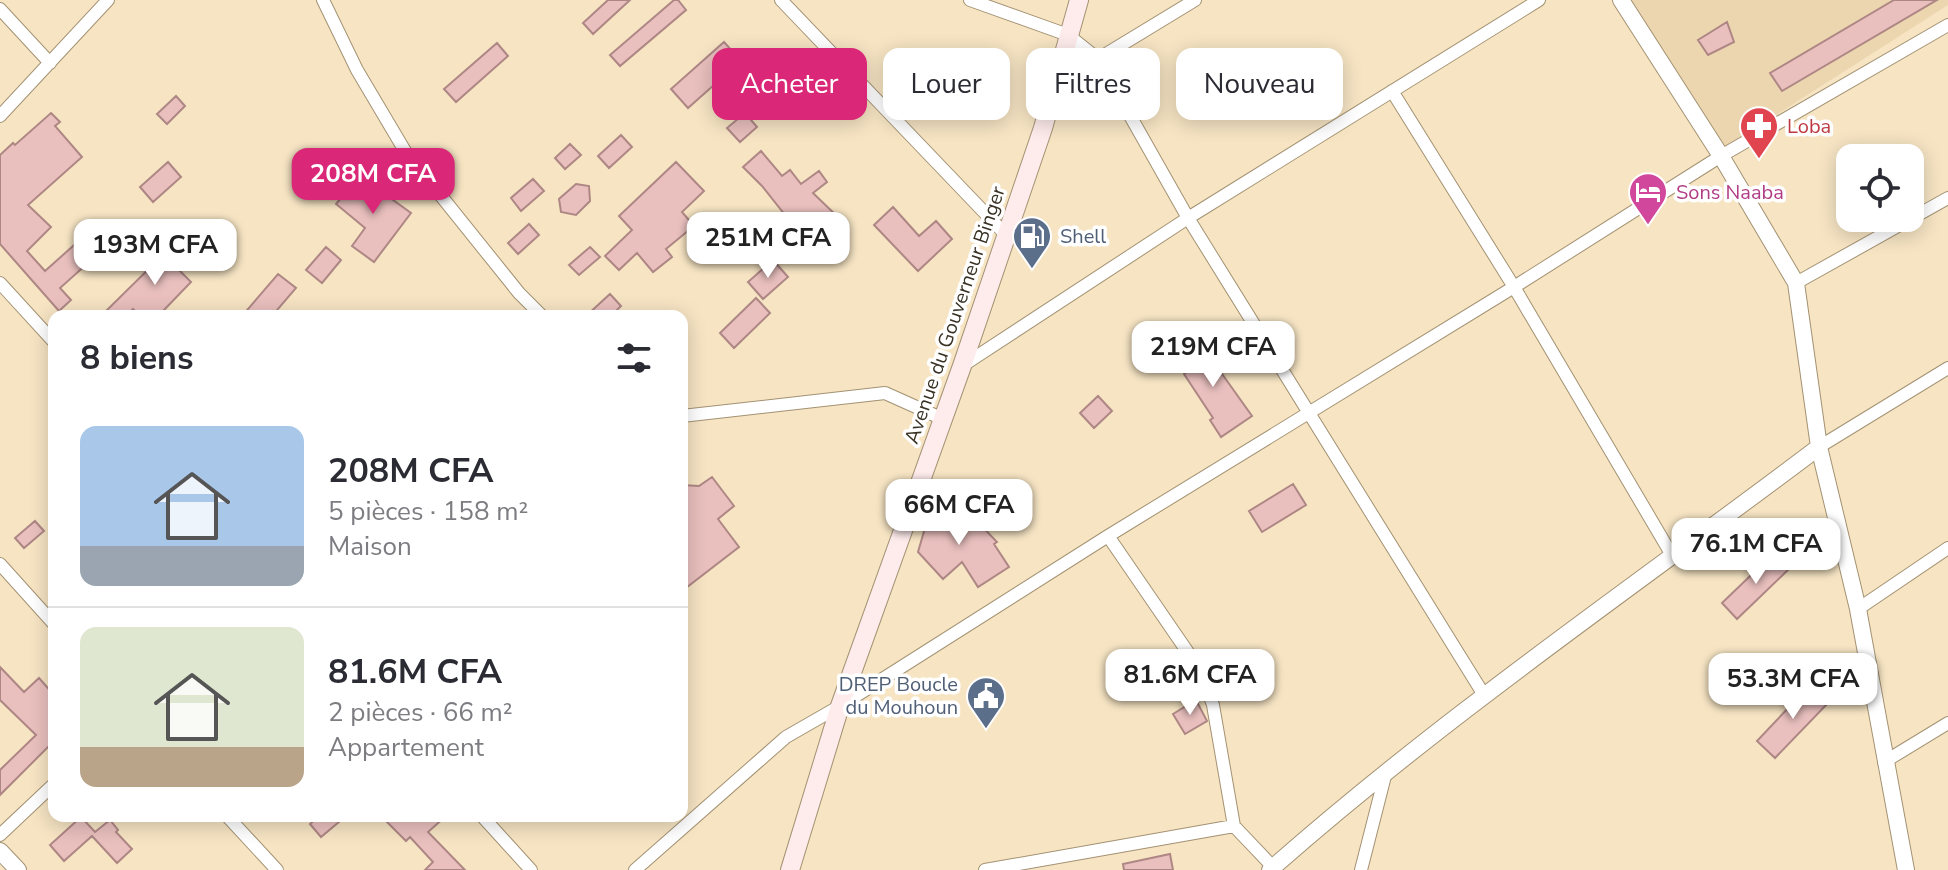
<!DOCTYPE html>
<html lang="fr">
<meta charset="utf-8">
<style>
:root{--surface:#fff;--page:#f7f7f7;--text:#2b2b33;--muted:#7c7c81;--line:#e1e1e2;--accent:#db2777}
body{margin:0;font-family:"Nunito Sans",sans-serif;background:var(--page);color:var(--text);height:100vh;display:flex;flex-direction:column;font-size:30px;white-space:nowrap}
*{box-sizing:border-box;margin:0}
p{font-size:26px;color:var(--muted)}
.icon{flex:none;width:44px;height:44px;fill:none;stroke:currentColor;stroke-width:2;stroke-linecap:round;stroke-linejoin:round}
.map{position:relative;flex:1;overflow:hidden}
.sheet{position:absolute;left:48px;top:310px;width:640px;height:512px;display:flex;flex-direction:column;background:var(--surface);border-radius:16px;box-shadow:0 4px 20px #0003}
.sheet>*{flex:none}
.top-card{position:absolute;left:712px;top:48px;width:760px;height:72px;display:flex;gap:16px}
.fabs{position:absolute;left:1836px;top:144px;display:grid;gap:16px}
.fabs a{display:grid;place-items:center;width:88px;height:88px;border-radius:16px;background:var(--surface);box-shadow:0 4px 20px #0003;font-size:40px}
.price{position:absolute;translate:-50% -68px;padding:0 18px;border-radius:16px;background:#fff;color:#222;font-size:26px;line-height:52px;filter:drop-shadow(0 2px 4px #0008)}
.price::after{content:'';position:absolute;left:50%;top:48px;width:24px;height:18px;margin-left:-12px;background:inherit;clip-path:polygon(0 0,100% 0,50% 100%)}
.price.current{background:var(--accent);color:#fff}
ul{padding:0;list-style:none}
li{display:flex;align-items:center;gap:24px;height:200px;padding:0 32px}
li+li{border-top:2px solid var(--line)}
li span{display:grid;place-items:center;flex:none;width:224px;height:160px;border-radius:16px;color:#555}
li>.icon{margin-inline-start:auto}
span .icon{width:96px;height:96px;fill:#fffc;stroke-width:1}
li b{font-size:34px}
h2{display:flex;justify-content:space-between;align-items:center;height:96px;padding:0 32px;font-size:34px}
.tag{padding:0 28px;border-radius:16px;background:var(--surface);box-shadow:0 4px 20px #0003;font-size:28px;line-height:72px}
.tag.current{background:var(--accent);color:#fff}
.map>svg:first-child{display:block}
.built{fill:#ecd6af}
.building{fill:#e9c0be;stroke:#ae8785;stroke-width:2}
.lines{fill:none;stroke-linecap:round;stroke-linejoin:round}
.minor-casing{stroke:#a39273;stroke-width:14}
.tertiary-casing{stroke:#a39273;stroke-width:18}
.secondary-casing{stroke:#a39273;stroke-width:20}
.minor{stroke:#fff;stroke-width:12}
.tertiary{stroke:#fff;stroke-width:16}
.secondary{stroke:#feebeb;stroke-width:18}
.labels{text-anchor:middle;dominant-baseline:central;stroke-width:7;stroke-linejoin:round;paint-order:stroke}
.health-label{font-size:20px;fill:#be3a42;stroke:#fff;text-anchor:start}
.hotel-label{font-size:20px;fill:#b23c85;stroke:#fff;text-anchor:start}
.service-label{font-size:20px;fill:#4e5e75;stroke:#fff;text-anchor:start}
.street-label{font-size:20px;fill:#383124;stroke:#fff}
</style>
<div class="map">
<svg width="1948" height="870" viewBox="0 0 1948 870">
<rect width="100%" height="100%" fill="#f6e4c3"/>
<!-- built -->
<path class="built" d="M1631 0H1948V5L1720 151Z"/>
<!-- building -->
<path class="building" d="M608 0H630L593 34 583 23Z
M674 0H678L686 10 620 66 610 55Z
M1894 0H1937L1782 91 1770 73Z
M1727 22 1734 42 1708 55 1698 40Z
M724 42 741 61 688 108 671 89Z
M497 43 508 56 456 102 444 89Z
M176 96 185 106 167 124 157 114Z
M51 113 60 122 55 126 82 157 28 205 51 227 27 251 45 271 82 238 97 255 60 288 71 300 59 311 0 244V155L13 143 15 145Z
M745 113 757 127 740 142 727 128Z
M621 135 632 147 609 168 598 156Z
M570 144 581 155 565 169 555 158Z
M761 151 782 176 790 170 801 184 819 171 827 182 813 193 841 220 812 249 762 186 743 167Z
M168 162 181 177 153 202 140 187Z
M676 162 704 191 682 212 694 226 666 249 672 257 653 272 637 253 619 270 605 256 632 230 619 216Z
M364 171 375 180 371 184 411 213 374 262 352 246 365 228 336 204Z
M533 179 544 191 521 211 511 198Z
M576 184 589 186 590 201 576 215 561 212 559 199Z
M893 207 919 236 936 221 952 239 918 271 874 225Z
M529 224 539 235 518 254 508 243Z
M123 225 138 242 109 268 94 251Z
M178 240 190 252 176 267 191 282 164 310 171 316H140L133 309 126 316H101Z
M326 247 341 260 322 283 306 270Z
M590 247 600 257 579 275 569 265Z
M773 260 788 277 763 299 748 282Z
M278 274 296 288 272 316H242Z
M610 294 621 306 611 316H586Z
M756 298 770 313 734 348 720 333Z
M1191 336 1207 359 1210 357 1252 416 1221 437 1210 420 1213 418 1184 374 1191 369 1176 346Z
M1098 396 1112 411 1094 428 1080 413Z
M712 477 734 506 718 519 739 547 682 591V485L699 486Z
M1293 484 1306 505 1262 532 1249 511Z
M936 490 949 494 942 518 960 536 976 520 997 542 994 544 1009 567 978 587 962 562 943 579 918 552Z
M35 521 44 531 24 548 15 538Z
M1775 552 1790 568 1737 619 1722 603Z
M0 667 24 692 39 678 54 695V741L0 795V770L36 735 0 700Z
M1810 685 1829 702 1775 758 1757 741Z
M1196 700 1207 721 1185 734 1173 714Z
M319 816H346L321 837 310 824Z
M381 816H446L428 832 465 870H425L433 862 410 837 406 841Z
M81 817 95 832 110 820 118 830 116 832 132 849 117 863 92 836 64 861 50 845Z
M1170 854 1173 870H1124L1123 864Z"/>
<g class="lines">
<defs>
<path id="minor" d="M323 0 357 70 405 151 519 293 542 316
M781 0 1007 236
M970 0 1068 35 1098 59 1188 218 1484 695
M0 9 50 63
M1098 59 1195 0
M1392 91 1514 287 1673 557
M0 116 108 0
M0 283 54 342
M1796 283 1948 198
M962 366 1188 218 1539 0
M682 416 885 393 943 419
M1819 447 1948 368
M1108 536 1200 670 1213 705 1234 826
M0 564 54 624
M1858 609 1948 548
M1884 762 1948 723
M227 816 277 870
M482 816 531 870
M0 835 54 784
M635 870 786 737 840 706 1108 536 1514 287 1721 156 1948 25
M985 870 1234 826 1273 867
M1361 870 1386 772"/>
<path id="tertiary" d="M1621 0 1721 156 1796 283 1819 447 1858 609 1906 870
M0 851 18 870
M1270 870C1443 717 1635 586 1819 447"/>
<path id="secondary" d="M790 870 840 706 962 366 1043 128 1079 0"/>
</defs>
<!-- minor casing -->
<use href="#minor" class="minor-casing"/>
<!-- tertiary casing -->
<use href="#tertiary" class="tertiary-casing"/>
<!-- secondary casing -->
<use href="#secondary" class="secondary-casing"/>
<!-- minor -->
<use href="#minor" class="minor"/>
<!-- tertiary -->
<use href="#tertiary" class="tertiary"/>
<!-- secondary -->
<use href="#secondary" class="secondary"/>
</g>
<!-- icons -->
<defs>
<symbol id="pharmacy-pin" viewBox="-11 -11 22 30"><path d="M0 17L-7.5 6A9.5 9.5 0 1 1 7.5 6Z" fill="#e0444e" stroke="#fff"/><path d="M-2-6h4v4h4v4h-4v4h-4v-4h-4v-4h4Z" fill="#fff"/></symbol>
<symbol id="hotel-pin" viewBox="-11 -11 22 30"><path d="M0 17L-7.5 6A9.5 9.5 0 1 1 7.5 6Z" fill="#d1479c" stroke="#fff"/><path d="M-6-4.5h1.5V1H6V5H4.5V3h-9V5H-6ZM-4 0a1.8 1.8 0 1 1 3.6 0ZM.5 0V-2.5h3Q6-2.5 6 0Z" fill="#fff"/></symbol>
<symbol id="fuel-pin" viewBox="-11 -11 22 30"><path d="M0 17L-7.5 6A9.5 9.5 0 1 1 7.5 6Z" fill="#5c6f8a" stroke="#fff"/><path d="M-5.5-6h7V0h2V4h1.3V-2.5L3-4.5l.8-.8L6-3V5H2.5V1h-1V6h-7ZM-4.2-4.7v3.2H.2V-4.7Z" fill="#fff"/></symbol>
<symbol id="civic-pin" viewBox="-11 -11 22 30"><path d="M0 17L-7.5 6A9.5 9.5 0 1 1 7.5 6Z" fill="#5c6f8a" stroke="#fff"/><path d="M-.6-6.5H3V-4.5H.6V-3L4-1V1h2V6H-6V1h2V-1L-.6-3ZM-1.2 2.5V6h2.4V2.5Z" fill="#fff"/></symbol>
</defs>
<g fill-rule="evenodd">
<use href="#pharmacy-pin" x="1737" y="104" width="44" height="60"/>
<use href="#hotel-pin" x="1626" y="170" width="44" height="60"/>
<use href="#fuel-pin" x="1010" y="214" width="44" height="60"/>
<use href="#civic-pin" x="964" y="674" width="44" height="60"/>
</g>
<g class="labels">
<!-- health labels -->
<g class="health-label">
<text x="1787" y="126">Loba</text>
</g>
<!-- hotel labels -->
<g class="hotel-label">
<text x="1676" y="192">Sons Naaba</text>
</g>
<!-- service labels -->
<g class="service-label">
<text x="1060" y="236">Shell</text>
<text x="958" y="684" text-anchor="end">DREP Boucle<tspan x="958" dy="23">du Mouhoun</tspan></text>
</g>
<!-- street labels -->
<g class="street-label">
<text transform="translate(955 315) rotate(-71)">Avenue du Gouverneur Binger</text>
</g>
</g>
</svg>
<div class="fabs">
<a><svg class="icon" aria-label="locate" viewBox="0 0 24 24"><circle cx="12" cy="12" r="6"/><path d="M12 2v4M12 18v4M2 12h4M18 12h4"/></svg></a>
</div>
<b class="price current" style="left:373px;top:216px">208M CFA</b>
<b class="price" style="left:768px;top:280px">251M CFA</b>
<b class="price" style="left:155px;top:287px">193M CFA</b>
<b class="price" style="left:1213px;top:389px">219M CFA</b>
<b class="price" style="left:959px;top:547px">66M CFA</b>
<b class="price" style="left:1756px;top:586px">76.1M CFA</b>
<b class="price" style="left:1190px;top:717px">81.6M CFA</b>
<b class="price" style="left:1793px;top:721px">53.3M CFA</b>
<div class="top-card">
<a class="tag current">Acheter</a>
<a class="tag">Louer</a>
<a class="tag">Filtres</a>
<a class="tag">Nouveau</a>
</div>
<section class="sheet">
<h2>8 biens<svg class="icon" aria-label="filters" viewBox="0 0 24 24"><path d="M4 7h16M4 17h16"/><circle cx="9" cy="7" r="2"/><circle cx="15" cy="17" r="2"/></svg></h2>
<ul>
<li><span style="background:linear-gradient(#a9c7e8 75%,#9aa5b1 0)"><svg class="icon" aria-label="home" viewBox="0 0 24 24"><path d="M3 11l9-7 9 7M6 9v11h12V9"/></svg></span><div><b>208M CFA</b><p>5 pièces · 158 m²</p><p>Maison</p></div></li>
<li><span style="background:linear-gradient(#dfe7d0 75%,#b9a48a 0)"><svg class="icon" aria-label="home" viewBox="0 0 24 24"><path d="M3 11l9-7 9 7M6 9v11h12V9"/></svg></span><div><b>81.6M CFA</b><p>2 pièces · 66 m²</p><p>Appartement</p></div></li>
</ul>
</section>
</div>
